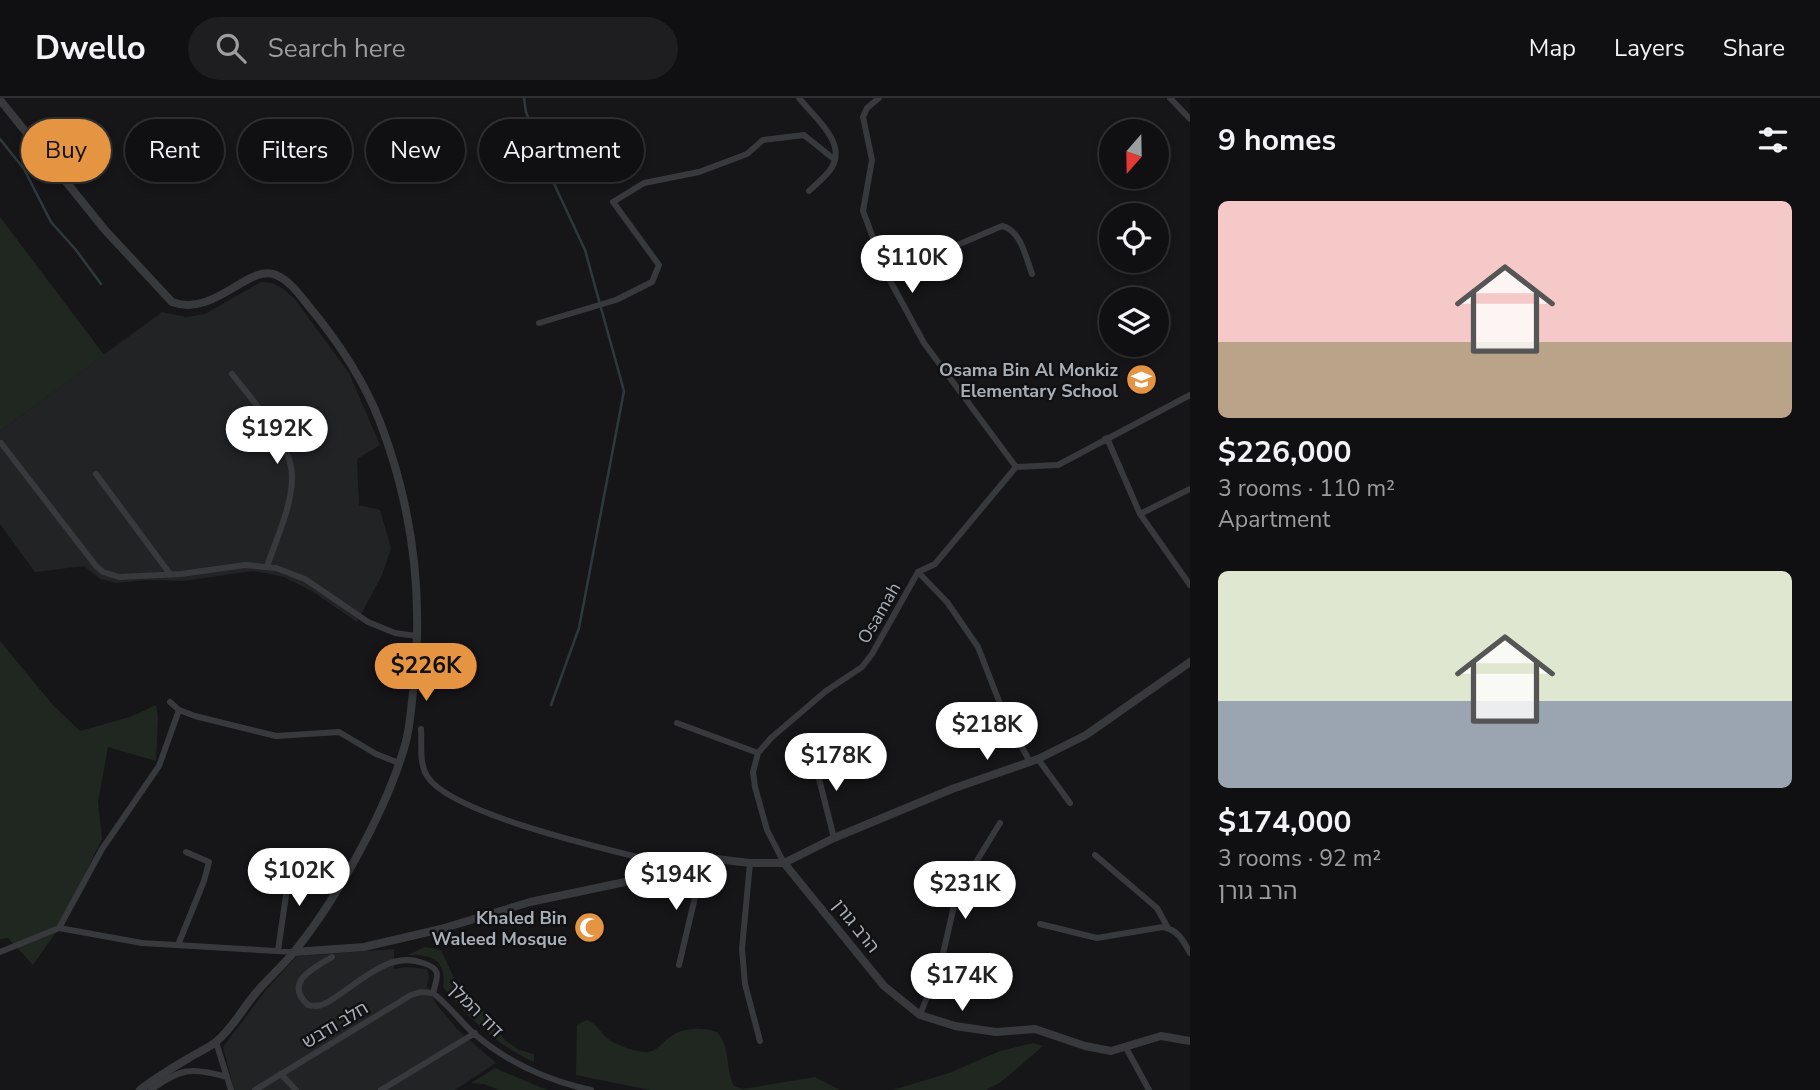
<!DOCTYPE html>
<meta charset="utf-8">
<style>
:root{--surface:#101012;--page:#1e1e20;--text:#f1f3f6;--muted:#9c9d9f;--line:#303032;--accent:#e59441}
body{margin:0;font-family:"Nunito Sans","Noto Sans Hebrew",sans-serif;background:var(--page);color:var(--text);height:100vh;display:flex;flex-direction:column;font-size:26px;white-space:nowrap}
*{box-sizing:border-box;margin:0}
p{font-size:23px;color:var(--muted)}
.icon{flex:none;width:38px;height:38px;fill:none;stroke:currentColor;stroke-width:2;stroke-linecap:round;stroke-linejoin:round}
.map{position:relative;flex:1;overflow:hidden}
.panel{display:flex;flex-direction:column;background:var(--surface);width:630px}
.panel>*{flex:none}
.banner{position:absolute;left:21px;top:21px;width:665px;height:63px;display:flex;gap:14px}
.needle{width:46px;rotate:200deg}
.controls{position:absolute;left:1099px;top:21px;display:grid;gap:14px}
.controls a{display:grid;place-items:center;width:70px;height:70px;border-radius:50%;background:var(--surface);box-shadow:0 4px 10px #0003,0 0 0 2px var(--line);font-size:35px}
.price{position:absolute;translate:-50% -60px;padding:0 16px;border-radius:24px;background:#fff;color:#222;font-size:23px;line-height:46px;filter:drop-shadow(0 2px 4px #0008)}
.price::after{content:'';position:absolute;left:50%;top:42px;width:21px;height:16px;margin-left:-10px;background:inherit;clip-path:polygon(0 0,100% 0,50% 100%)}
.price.selected{background:var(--accent);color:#111}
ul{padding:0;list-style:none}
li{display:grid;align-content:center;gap:14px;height:371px;padding:0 28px}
li span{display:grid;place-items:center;height:217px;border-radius:10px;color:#555}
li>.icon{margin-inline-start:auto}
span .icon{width:126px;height:126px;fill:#fffc;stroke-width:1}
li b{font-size:30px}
h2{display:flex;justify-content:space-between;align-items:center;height:84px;padding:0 28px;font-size:30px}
.chip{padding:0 24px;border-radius:32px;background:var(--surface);box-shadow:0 4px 10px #0003,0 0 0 2px var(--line);font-size:24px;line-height:63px}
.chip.selected{background:var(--accent);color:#111}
header{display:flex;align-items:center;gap:42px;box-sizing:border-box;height:98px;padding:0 35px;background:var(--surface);border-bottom:2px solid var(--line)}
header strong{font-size:33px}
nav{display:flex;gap:38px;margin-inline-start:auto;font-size:24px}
.search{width:490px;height:63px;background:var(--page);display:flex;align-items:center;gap:18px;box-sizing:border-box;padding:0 24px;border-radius:38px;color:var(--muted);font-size:26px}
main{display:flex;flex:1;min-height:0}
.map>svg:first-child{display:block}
.built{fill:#222325}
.green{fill:#202720}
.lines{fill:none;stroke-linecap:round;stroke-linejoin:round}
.stream{stroke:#2f393d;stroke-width:2.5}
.minor{stroke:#37393c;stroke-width:6}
.tertiary{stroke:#37393c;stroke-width:8}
.labels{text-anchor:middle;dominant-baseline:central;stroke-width:5;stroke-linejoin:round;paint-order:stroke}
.poi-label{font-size:18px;font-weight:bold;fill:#a9afb7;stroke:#111113;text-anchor:end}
.street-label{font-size:18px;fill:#a9afb7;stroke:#111113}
</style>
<header>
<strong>Dwello</strong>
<div class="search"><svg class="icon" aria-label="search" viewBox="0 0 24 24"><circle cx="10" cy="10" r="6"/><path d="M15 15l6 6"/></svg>Search here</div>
<nav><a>Map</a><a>Layers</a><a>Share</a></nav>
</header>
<main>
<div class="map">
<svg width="1190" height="992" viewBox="0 0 1190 992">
<rect width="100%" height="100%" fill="#161618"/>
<!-- built -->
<path class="built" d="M261 184 272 185 282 190 294 200 349 275 380 347 357 361 359 407 380 412 391 450 382 477 357 524 312 493 284 479 254 473 183 483 146 482 116 485 100 481 84 468 35 474 0 426V333L162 214 186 219 205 216Z
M394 851V871L406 869 427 871 429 879 427 888 437 907 457 931 496 965 455 992H234L223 949 266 892 297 858Z"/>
<!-- green -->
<path class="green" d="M0 119 104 257 0 333Z
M0 543 52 606 80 633 130 619 156 607 158 619 156 663 108 649 98 704 102 741 59 830 33 867 8 840 0 841Z
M425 849 441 852 459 891 470 903 483 913 505 942 519 952 534 956V964C498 948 468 920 443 889 447 862 432 856 408 857Z
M587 922C597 926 599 933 607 940 615 947 637 955 648 954 657 953 663 944 670 939 683 929 703 929 717 934 731 949 725 971 734 988L743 991 815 979 840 992H650L576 977 577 927Z
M1033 945 1043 948 1001 984 986 992H893L949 975 1000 953Z
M495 970 542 990 549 992H499L484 986 471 985Z"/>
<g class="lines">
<!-- stream -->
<path class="stream" d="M524 0 526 14 549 75 585 152 624 293 579 530 551 607
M0 41 24 71 51 124 76 152 101 186"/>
<!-- minor -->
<path class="minor" d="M799 0C813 18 847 44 832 69 827 78 817 85 809 93
M879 0 867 10 863 19 872 62 863 113 887 177 924 245 1016 369
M1170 0 1190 21
M887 177 1002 128C1021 132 1026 160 1032 176
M539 225 616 202 652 184 659 167 613 104 644 85 699 74 747 56 763 42 804 37 835 62
M232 276C252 302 294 347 292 381 291 411 276 441 267 469
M1105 341 1107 340 1140 416 1190 487
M1 345 96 468 103 474 119 479 181 476 245 467 276 470 305 481 368 524 395 535 416 538
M96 376 170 476
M1140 416 1190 391
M918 474 947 504 978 549 1004 616 1030 664
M170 604 179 612 195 618 276 638 339 634 376 656 399 665
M677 625 758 655
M421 631C422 646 419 665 427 678 451 717 614 753 662 765
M813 657 834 740
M1038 661 1070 705
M1095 757 1157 810 1168 830
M750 765 742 851 745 886 760 943
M784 765 767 732 755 689 753 674 758 655 771 640 826 593 862 569 872 556 918 474 935 466 1016 369 1058 367 1190 297
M1040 826 1097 840 1163 829C1178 832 1183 842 1190 855
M59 830 102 751 159 668 179 612
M178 847 204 783 209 764 186 754
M278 853 291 762
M0 854 59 830 142 845 294 854
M332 859C314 870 283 884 308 907 314 908 319 909 324 906 354 891 386 851 423 865 443 871 437 879 433 895 447 906 458 920 471 933 506 964 545 982 591 992
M679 867 696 795V762
M920 917 942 860 957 795 1000 725
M216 944 231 992
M1125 948 1149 992
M281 976 296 992
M151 992C180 970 192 969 227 979
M255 992 411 897 421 894 433 895
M381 992 475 935"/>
<!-- tertiary -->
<path class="tertiary" d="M0 2 105 132 172 204C214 220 249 165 276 177 289 182 299 196 307 206 338 243 363 280 380 324 413 410 424 502 413 594 411 611 410 630 405 647 386 713 337 801 294 854 284 866 272 877 261 889 245 906 234 929 217 943 209 950 198 954 189 960 172 970 155 980 140 992
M784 765 884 888 920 917 955 928 996 934 1035 931 1085 948 1111 953 1161 938 1190 943
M294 854 364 849 441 831 530 804 630 783 662 765 716 761 750 765H784L834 740 952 691 1038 661 1086 637 1190 564"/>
</g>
<!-- icons -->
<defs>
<symbol id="school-disc" viewBox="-11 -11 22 22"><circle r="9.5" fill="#e59441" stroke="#111113"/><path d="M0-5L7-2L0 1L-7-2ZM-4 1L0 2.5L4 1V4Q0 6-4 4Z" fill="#fff"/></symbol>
<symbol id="mosque-disc" viewBox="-11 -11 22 22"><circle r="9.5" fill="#e59441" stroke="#111113"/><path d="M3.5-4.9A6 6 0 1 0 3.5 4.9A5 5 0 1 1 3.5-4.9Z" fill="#fff"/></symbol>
</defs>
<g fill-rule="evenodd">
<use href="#school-disc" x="1124" y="264" width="35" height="35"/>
<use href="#mosque-disc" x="572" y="812" width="35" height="35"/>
</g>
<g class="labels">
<!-- poi labels -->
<g class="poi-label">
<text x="1118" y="272">Osama Bin Al Monkiz<tspan x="1118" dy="21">Elementary School</tspan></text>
<text x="567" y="820">Khaled Bin<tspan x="567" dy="21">Waleed Mosque</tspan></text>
</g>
<!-- street labels -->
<g class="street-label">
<text transform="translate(879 515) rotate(-60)">Osamah</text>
<text transform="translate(856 828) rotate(51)">הרב גורן</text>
<text transform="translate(475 911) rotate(45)">דוד המלך</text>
<text transform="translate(335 927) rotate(-31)">חלב ודבש</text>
</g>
</g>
</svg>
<div class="controls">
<a><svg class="needle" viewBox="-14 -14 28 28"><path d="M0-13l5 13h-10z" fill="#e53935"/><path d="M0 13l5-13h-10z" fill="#9c9d9f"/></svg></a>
<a><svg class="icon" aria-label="locate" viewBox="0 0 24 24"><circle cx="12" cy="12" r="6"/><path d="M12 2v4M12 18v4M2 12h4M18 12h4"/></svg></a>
<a><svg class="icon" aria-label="layers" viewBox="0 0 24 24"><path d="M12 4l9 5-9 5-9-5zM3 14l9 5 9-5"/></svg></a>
</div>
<b class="price" style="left:912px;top:197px">$110K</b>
<b class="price" style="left:277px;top:368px">$192K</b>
<b class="price selected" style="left:426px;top:605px">$226K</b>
<b class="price" style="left:987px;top:664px">$218K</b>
<b class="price" style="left:836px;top:695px">$178K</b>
<b class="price" style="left:299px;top:810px">$102K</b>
<b class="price" style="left:676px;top:814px">$194K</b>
<b class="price" style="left:965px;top:823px">$231K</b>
<b class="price" style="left:962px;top:915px">$174K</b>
<div class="banner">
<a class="chip selected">Buy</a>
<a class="chip">Rent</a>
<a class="chip">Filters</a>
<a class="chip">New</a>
<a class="chip">Apartment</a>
</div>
</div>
<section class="panel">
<h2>9 homes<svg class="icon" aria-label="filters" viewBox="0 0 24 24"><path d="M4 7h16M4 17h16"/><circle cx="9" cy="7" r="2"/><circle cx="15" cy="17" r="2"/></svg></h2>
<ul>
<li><span style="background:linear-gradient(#f6c9c9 65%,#b9a48a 0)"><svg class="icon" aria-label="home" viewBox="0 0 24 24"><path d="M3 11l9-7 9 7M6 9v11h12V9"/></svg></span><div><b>$226,000</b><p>3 rooms · 110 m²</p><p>Apartment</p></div></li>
<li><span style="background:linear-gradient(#dfe7d0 60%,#9aa5b1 0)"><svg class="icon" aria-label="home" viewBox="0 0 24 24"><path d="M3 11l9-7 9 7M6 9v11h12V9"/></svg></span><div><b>$174,000</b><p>3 rooms · 92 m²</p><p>הרב גורן</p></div></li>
</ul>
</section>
</main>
